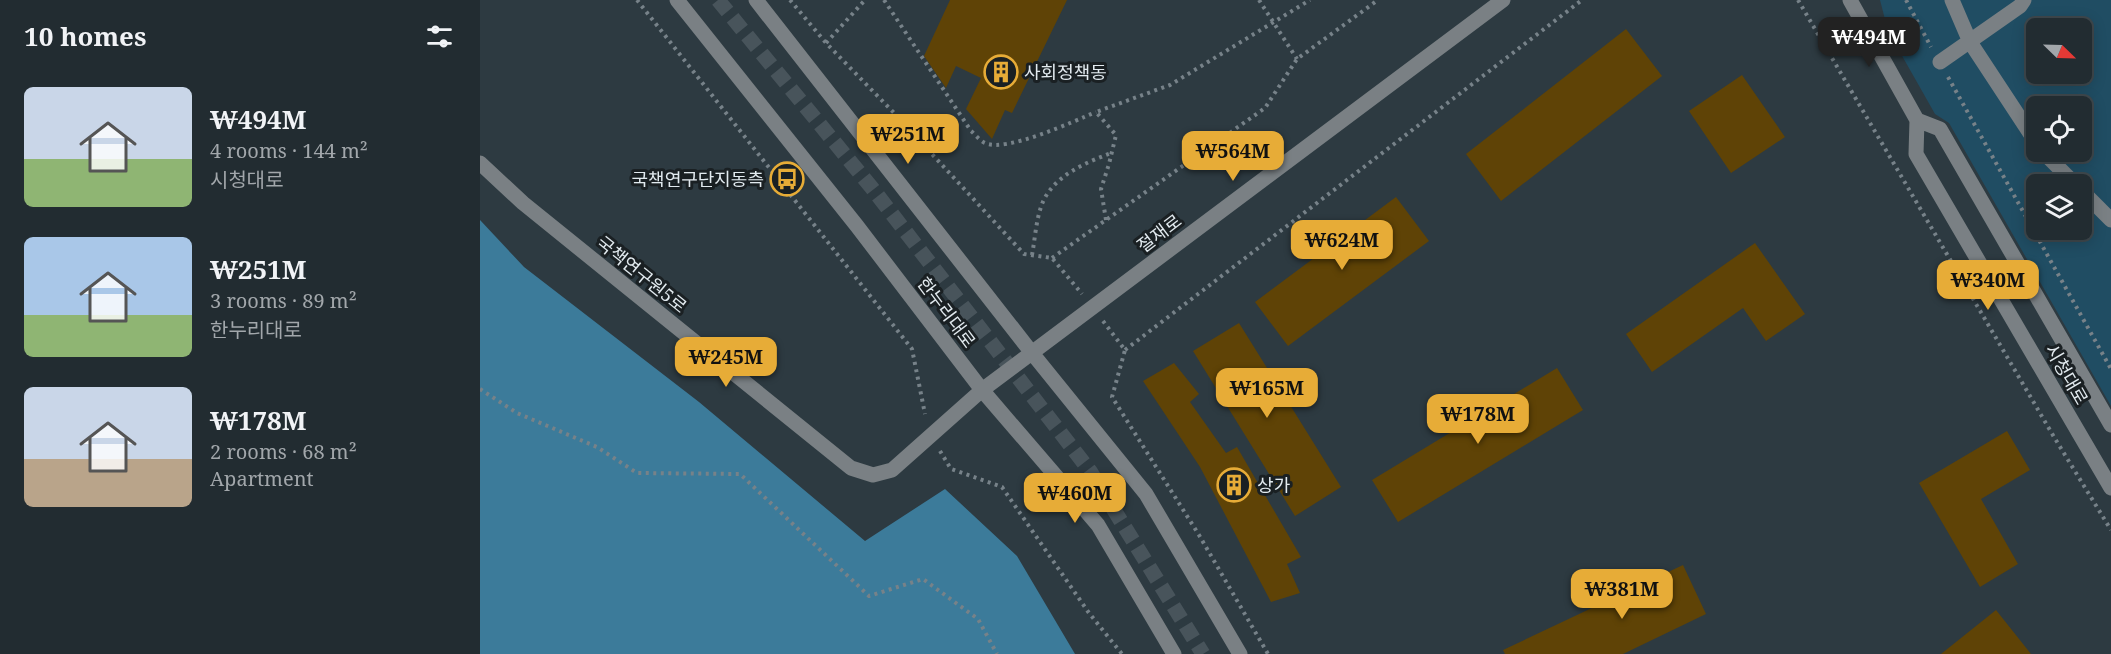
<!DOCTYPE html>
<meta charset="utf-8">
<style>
:root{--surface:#222c31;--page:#2e383d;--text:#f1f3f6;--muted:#a2a7ab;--line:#3f484d;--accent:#e7ac37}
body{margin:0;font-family:"Noto Serif","Noto Sans KR",serif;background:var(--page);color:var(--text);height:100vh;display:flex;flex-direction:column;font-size:22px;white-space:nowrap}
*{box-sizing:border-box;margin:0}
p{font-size:20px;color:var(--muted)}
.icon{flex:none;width:33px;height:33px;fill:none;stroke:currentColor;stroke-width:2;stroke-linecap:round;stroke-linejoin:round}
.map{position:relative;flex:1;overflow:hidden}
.side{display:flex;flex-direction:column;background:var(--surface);width:480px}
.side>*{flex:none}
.needle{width:39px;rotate:113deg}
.tools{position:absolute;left:1546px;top:18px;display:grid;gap:12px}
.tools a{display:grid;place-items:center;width:66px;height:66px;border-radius:9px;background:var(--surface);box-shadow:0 3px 15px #0003,0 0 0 2px var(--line);font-size:30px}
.price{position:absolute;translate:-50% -51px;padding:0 14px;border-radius:12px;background:var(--accent);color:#111;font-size:20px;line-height:39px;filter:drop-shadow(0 2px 3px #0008)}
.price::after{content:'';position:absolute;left:50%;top:36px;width:18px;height:14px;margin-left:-9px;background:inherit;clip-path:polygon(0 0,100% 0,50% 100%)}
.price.active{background:#222;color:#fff}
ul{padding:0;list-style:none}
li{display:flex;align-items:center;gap:18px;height:150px;padding:0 24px}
li span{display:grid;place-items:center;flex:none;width:168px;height:120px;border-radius:9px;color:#555}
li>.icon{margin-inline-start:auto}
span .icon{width:72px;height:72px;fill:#fffc;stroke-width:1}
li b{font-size:26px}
h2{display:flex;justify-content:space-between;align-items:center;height:72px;padding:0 24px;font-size:26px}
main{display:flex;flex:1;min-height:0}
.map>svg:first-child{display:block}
.green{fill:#204d63;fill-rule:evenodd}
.forest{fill:#3c7b9a}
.building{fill:#5f4306}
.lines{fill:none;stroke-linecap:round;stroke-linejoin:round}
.minor-tunnel{stroke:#48545b;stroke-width:15;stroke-dasharray:15 8;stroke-linecap:butt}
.path{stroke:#778289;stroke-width:4;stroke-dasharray:3 4.5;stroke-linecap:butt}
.minor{stroke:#7a8084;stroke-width:15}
.labels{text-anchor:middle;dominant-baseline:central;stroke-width:6;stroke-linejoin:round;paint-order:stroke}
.poi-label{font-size:18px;fill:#e2eaef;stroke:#1a2023;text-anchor:start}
.street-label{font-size:18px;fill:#e2eaef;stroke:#1a2023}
</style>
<main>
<section class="side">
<h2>10 homes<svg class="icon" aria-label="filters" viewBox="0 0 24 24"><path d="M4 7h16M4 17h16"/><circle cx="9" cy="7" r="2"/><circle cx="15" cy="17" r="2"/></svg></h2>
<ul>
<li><span style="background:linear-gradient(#c9d6e8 60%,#8fb573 0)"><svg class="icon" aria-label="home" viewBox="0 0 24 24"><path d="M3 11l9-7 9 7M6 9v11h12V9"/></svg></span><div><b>₩494M</b><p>4 rooms · 144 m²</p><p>시청대로</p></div></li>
<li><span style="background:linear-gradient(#a9c7e8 65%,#8fb573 0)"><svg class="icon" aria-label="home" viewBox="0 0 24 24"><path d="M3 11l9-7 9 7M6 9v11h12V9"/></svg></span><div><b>₩251M</b><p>3 rooms · 89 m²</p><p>한누리대로</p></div></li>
<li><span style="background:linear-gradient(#c9d6e8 60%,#b9a48a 0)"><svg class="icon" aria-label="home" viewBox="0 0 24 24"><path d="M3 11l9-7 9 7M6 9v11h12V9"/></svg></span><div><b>₩178M</b><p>2 rooms · 68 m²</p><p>Apartment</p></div></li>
</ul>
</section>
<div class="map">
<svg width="1631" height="654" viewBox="0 0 1631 654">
<rect width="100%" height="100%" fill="#2d3a41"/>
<!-- green -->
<path class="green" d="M1400 0H1631V406L1469 123 1455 114 1408 31ZM1557 28H1602V74H1557ZM1557 106H1602V152H1557ZM1557 184H1602V230H1557Z"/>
<!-- forest -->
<path class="forest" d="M0 220 44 267 219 402 385 541 465 489 537 556 595 654H0Z"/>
<!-- building -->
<path class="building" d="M470 0H587L532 113 525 110 512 139 486 109 501 78 476 66 466 88 444 56Z
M1146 29 1182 76 1021 201 986 154Z
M1262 75 1305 137 1251 173 1209 111Z
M916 197 949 241 808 346 775 302Z
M1275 243 1325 314 1286 341 1263 308 1172 372 1146 334Z
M759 323 861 487 815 516 713 351Z
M694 363 719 394 710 402 746 453 757 447 821 557 807 564 820 593 791 602 720 467 663 381Z
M1077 368 1103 410 918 522 892 480Z
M1527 431 1550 470 1501 499 1538 564 1500 587 1439 483Z
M1203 565 1226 614 1143 654H1025L1023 650Z
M1516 610 1551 654H1461Z"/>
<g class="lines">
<!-- minor-tunnel -->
<path class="minor-tunnel" d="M238 0 392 188 610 471 723 654"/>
<!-- path -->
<path class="path" d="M157 0 432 349 445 414
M310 0 346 43 417 116 544 254 572 258 602 294
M404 0 491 131C495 134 500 141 505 143 526 153 594 121 616 112
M779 0 817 59
M1318 0 1574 437 1631 530
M1426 0 1451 47
M346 43 385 0
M1468 77 1631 369
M626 220 621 189 629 164 636 135 616 112 690 85 830 0
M552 255C555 239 556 220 562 204 573 176 605 163 631 153
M572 258 785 108 817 59 898 0
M623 321 645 350 632 397 719 535 788 654
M645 350 1102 0
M0 389 37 413 117 447 157 473 260 474 389 596 443 579 498 619 517 654
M460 451 471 469 522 487 609 613 642 654"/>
<!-- minor -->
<path class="minor" d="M197 0 377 226 502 390 618 525 694 654
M276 0 552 353 666 494 760 654
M1370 0 1437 120 1436 154 1631 488
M1472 0 1490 42 1557 144
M1460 62 1540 6 1544 0
M1437 120 1460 129 1631 425
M1563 152 1595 184
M0 163 43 203 371 468 393 475 412 470 502 390 1023 0
M1602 191 1631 220"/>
</g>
<!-- icons -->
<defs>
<symbol id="building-ring" viewBox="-11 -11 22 22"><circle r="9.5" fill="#1a2023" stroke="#e7ac37" stroke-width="1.5"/><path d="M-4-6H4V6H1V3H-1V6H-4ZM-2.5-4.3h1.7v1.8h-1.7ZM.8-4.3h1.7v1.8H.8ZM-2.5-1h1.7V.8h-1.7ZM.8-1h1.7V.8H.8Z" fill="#e7ac37"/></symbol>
<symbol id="bus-ring" viewBox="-11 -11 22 22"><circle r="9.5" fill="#1a2023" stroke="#e7ac37" stroke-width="1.5"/><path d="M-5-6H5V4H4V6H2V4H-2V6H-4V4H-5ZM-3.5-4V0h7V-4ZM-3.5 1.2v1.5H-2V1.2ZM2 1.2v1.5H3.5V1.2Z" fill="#e7ac37"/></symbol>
</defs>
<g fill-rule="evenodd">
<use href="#building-ring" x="502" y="53" width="38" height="38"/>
<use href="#bus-ring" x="288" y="160" width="38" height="38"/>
<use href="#building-ring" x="735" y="466" width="38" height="38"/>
</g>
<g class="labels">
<!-- poi labels -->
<g class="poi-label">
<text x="544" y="72">사회정책동</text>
<text x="284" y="179" text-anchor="end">국책연구단지동측</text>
<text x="777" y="485">상가</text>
</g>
<!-- street labels -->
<g class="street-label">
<text transform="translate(679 233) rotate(-37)">절재로</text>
<text transform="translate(162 274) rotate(39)">국책연구원5로</text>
<text transform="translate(467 312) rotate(53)">한누리대로</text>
<text transform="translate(1587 374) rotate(60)">시청대로</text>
</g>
</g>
</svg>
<div class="tools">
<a><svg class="needle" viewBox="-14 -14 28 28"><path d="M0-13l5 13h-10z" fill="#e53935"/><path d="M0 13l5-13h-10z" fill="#a2a7ab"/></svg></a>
<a><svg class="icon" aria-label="locate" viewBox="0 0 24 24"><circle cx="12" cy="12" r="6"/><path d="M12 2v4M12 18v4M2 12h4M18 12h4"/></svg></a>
<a><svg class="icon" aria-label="layers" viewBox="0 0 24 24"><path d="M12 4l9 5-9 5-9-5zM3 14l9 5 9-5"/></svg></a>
</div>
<b class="price active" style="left:1389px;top:68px">₩494M</b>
<b class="price" style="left:428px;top:165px">₩251M</b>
<b class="price" style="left:753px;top:182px">₩564M</b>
<b class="price" style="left:862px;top:271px">₩624M</b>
<b class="price" style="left:1508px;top:311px">₩340M</b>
<b class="price" style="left:246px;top:388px">₩245M</b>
<b class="price" style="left:787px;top:419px">₩165M</b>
<b class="price" style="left:998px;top:445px">₩178M</b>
<b class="price" style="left:595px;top:524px">₩460M</b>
<b class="price" style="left:1142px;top:620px">₩381M</b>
</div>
</main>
